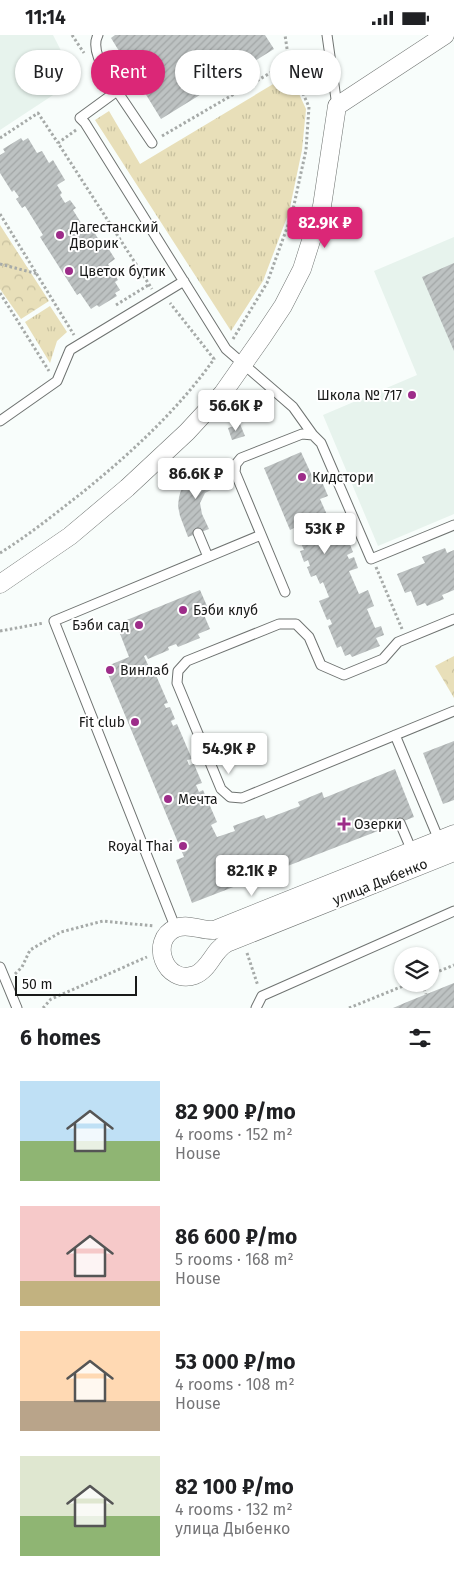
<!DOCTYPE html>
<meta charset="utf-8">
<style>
:root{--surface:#fff;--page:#f2f2f2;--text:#202124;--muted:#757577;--accent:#db2777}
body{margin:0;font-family:"Fira Sans",sans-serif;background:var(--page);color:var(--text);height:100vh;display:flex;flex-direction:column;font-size:19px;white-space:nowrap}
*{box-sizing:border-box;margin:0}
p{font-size:16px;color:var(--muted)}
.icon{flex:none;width:28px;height:28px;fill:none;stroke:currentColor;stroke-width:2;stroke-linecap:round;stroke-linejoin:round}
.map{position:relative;height:973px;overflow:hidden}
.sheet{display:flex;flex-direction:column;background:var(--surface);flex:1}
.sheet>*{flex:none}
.guide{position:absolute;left:15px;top:15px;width:425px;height:45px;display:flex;gap:10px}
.controls{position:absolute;left:394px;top:912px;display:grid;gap:10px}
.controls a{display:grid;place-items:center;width:45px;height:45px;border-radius:50%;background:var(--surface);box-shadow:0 1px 4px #0004;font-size:25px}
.scale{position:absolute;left:15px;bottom:12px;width:122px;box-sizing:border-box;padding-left:5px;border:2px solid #191a19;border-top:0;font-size:14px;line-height:18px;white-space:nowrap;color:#191a19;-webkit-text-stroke:4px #fff;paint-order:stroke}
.price{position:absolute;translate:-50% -42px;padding:0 11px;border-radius:5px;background:#fff;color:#222;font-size:16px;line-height:32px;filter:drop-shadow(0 1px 2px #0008)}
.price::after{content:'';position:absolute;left:50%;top:30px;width:15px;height:11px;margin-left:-8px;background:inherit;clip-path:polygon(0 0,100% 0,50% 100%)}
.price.on{background:var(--accent);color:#fff}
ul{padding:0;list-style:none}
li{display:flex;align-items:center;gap:15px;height:125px;padding:0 20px}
li span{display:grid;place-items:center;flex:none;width:140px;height:100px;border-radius:0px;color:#555}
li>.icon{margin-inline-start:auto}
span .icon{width:60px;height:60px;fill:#fffc;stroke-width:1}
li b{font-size:21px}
h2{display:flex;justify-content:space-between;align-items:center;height:60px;padding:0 20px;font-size:21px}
.pill{padding:0 18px;border-radius:22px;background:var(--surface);box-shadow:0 1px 4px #0004;font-size:18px;line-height:45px}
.pill.on{background:var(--accent);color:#fff}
.status{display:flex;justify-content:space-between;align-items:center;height:35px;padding:0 25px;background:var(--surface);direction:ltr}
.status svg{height:14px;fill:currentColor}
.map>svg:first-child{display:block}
.built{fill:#e7f3ed}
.grass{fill:url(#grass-tufts)}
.forest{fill:url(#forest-crowns)}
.building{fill:url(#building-hatch)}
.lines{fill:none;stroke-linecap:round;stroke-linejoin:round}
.service-casing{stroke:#6f7371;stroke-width:11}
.minor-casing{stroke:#6f7371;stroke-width:19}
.path{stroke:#a6aaa8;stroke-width:3;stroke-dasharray:2.5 2.5;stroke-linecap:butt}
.service{stroke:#fff;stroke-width:9}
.minor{stroke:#fff;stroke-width:18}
.poi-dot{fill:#9d2c89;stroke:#fff;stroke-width:2}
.labels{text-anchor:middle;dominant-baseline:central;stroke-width:4;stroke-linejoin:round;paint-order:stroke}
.poi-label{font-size:14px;fill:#191a19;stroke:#fff;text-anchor:start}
.street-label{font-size:14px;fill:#191a19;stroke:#fff}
</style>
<div class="status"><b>11:14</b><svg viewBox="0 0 49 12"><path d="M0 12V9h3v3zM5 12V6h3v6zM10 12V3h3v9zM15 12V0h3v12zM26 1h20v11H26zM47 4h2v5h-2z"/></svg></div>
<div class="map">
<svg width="454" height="973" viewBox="0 0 454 973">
<defs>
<pattern id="grass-tufts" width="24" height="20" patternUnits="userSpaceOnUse" patternTransform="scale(1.25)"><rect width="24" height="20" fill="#e8dfb9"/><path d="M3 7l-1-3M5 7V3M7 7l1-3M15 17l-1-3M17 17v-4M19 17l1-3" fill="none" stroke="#c6bf9e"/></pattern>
<pattern id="forest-crowns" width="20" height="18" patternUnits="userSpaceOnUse" patternTransform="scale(1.25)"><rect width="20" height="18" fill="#e8dfb9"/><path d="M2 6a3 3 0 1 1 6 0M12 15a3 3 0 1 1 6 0" fill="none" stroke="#c6bf9e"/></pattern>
<pattern id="building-hatch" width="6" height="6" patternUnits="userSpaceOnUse" patternTransform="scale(1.25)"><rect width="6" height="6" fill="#bdc2c2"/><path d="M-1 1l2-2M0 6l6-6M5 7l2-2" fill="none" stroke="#a2a6a6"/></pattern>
</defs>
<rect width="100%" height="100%" fill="#f8fdfb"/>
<!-- built -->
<path class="built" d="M0 0H53L76 45 0 95Z
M454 202V479L378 511 323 380 417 340 374 236Z"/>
<!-- grass -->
<path class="grass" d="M290 39 306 74 302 115 289 177 263 246 231 296 95 85 109 76 140 129Z
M50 271 67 297 57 306 50 328 25 287Z"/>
<!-- forest -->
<path class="forest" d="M0 190 49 266 21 284 0 254Z
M454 621V663L435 631Z"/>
<!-- building -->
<path class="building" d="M115 0H265L274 14 161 84 111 3Z
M21 103 23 106 28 103 37 118 42 116 49 128 53 125 65 145 57 150 62 158 60 160 65 168 70 165 76 173 73 175 83 191 86 189 90 197 93 195 100 207 103 205 115 224 108 229 118 245 115 247 120 255 115 258 117 261 99 272 97 270 91 274 80 258 77 260 40 202 43 200 25 171 22 173 16 164 19 162 14 155 12 157 0 138V120L5 117 3 114Z
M454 228V316L422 242Z
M240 389 245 401 232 405 228 393Z
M301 417 314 445 320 442 328 461 320 464 328 482 323 484 327 493 341 487 353 517 347 520 349 524 354 522 358 533 349 536 359 559 368 555 374 571 367 574 375 593 381 591 384 600 376 603 380 611 352 622 350 619 345 621 341 611 337 613 328 591 332 589 330 584 327 585 319 566 329 562 323 547 320 549 316 540 311 542 307 532 310 531 308 525 304 527 300 516 304 515 294 493 290 495 264 433Z
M214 430 221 450 205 458 200 468 202 479 209 494 188 502 180 481 178 471 179 462 182 452 189 442Z
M445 513 447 518 454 515V555L442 560 444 564 427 571 425 568 417 571 411 556 405 558 397 539 425 528 422 522Z
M200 555 210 578 204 580 210 594 198 599 200 603 178 612 176 609 168 612 169 615 148 624 146 620 144 621 149 632 152 631 168 668 164 669 166 673 170 672 175 684 171 686 173 691 177 689 192 724 187 725 189 730 194 729 202 748 196 750 199 757 203 755 217 787 211 790 217 802 235 796 233 791 264 780 266 784 300 771 298 767 322 757 324 763 395 734 414 782 192 868 176 825 184 822 105 632 129 622 119 596 125 594 122 587Z
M454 706V765L443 769 423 718Z
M454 948V973H393L407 967Z"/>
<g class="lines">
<defs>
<path id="service" d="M98 0C89 17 109 41 117 56L80 83 85 88 226 314 293 372 313 400
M327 0 337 71
M117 56 152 108
M0 386 57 346 70 315 184 246
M198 498 208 522
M285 557 235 437 236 429 241 423 302 399 313 400 321 408 371 524 454 490
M454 584 398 607 383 624 344 640 321 630 309 602 296 589H279L187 626 178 636 177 648 221 754 230 762 242 763 454 676
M395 700 439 805
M400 788 412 816
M176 894 54 586 261 500
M0 932 17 973
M256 973 262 961 454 876"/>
<path id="minor" d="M0 549 70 501 127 453 187 397 223 358 263 301 283 271 302 234 322 171 337 71 445 0
M454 799 214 895C202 896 189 888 176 893 148 905 165 951 195 940 210 934 213 915 227 908L454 817"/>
</defs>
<!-- service casing -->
<use href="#service" class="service-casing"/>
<!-- minor casing -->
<use href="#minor" class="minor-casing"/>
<!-- path -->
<path class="path" d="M72 0 84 18
M76 95 58 108 152 254
M162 101 289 27
M0 103 38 78 58 108
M0 179 74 300
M0 229 38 239
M0 258 49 336
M116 270 150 249
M233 304 267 248 292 179 306 115 309 72 289 27 285 0
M0 518C29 500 56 478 83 457 131 418 178 375 214 324L170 268
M376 532 402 594
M0 596 44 588
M247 918 258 951
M15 939 22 932 30 915 61 897 103 886 154 891
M430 940 454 930
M422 949 426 959
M43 973 51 964 147 922
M349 973 408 949"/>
<!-- service -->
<use href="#service" class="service"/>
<!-- minor -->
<use href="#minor" class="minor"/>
</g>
<!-- markers -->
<g class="poi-dot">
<circle cx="60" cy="200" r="5"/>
<circle cx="69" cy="236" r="5"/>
<circle cx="412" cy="360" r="5"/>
<circle cx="302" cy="442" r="5"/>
<circle cx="183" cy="575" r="5"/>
<circle cx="139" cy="590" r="5"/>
<circle cx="110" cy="635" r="5"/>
<circle cx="135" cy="687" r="5"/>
<circle cx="168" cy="764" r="5"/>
<path d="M341.5 781.5h5v5h5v5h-5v5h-5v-5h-5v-5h5z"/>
<circle cx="183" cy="811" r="5"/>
</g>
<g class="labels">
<!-- poi labels -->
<g class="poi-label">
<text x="70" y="192">Дагестанский<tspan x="70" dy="16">Дворик</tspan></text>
<text x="79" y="236">Цветок бутик</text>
<text x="402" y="360" text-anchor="end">Школа № 717</text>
<text x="312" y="442">Кидстори</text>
<text x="193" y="575">Бэби клуб</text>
<text x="129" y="590" text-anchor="end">Бэби сад</text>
<text x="120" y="635">Винлаб</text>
<text x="125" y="687" text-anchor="end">Fit club</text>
<text x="178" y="764">Мечта</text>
<text x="354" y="789">Озерки</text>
<text x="173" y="811" text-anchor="end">Royal Thai</text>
</g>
<!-- street labels -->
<g class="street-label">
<text transform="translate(380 847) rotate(-22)">улица Дыбенко</text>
</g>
</g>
</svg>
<div class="controls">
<a><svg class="icon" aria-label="layers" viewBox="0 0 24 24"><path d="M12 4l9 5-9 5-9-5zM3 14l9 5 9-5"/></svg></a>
</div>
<div class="scale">50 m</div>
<b class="price on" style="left:325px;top:214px">82.9K ₽</b>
<b class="price" style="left:236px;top:397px">56.6K ₽</b>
<b class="price" style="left:196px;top:465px">86.6K ₽</b>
<b class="price" style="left:325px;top:520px">53K ₽</b>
<b class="price" style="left:229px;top:740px">54.9K ₽</b>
<b class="price" style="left:252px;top:862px">82.1K ₽</b>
<div class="guide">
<a class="pill">Buy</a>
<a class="pill on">Rent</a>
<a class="pill">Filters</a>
<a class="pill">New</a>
</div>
</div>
<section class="sheet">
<h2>6 homes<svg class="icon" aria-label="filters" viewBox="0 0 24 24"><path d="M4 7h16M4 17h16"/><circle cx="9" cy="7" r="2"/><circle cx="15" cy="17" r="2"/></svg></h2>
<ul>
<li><span style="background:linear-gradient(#bfe0f5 60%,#8fb573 0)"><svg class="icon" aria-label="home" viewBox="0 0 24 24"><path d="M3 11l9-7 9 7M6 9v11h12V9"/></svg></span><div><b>82 900 ₽/mo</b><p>4 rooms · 152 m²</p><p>House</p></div></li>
<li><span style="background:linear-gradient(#f6c9c9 75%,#c2b280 0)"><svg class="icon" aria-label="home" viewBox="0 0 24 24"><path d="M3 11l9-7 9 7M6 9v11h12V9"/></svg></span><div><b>86 600 ₽/mo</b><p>5 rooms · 168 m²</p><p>House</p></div></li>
<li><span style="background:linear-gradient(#ffd9b3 70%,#b9a48a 0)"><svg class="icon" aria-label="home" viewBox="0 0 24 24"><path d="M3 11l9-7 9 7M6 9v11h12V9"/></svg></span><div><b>53 000 ₽/mo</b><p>4 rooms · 108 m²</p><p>House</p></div></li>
<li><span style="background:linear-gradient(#dfe7d0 60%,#8fb573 0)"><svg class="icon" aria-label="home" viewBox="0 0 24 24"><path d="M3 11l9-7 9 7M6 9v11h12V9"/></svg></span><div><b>82 100 ₽/mo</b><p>4 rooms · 132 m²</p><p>улица Дыбенко</p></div></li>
</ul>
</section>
